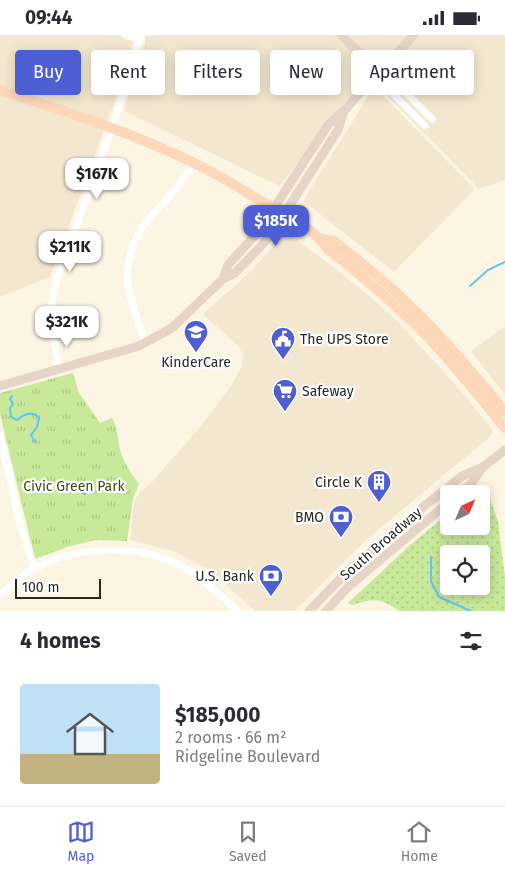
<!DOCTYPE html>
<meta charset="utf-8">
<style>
:root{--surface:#fff;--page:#f7f7f7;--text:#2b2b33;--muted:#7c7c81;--line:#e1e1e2;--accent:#4e5fd4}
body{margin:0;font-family:"Fira Sans",sans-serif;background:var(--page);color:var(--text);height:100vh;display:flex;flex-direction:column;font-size:19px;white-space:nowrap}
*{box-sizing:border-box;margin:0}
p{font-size:16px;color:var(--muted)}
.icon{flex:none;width:28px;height:28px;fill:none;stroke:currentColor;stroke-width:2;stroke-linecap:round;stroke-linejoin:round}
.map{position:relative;height:576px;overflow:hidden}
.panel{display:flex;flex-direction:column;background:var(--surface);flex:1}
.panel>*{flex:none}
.top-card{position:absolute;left:15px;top:15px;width:475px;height:45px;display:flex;gap:10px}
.needle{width:32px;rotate:44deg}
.buttons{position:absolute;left:440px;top:450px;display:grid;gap:10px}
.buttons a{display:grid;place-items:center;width:50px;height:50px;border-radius:5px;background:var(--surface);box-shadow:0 2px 12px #0003;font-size:25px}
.scale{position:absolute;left:15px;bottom:12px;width:86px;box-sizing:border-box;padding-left:5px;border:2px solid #2a2721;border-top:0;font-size:14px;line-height:18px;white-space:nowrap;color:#2a2721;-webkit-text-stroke:4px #fff;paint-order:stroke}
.price{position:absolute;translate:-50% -42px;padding:0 11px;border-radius:10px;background:#fff;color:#222;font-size:16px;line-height:32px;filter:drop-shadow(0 1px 2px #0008)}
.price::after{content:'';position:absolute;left:50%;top:30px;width:15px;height:11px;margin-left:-8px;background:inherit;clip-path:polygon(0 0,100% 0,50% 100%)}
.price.selected{background:var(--accent);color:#fff}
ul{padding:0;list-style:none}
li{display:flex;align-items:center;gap:15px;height:125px;padding:0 20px}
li+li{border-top:1px solid var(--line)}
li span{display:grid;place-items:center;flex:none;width:140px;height:100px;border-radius:5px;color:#555}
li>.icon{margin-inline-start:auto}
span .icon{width:60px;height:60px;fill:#fffc;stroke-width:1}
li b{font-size:21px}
h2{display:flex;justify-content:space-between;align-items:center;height:60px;padding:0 20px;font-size:21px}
.pill{padding:0 18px;border-radius:5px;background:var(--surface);box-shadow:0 2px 12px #0003;font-size:18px;line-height:45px}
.pill.selected{background:var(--accent);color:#fff}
.status{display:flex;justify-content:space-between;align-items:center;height:35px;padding:0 25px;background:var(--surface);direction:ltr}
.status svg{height:14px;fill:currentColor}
.tab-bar{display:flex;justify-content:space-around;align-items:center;height:70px;border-top:1px solid var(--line);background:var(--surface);font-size:14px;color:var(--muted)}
.tab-bar a{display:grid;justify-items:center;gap:2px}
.tab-bar .selected{color:var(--accent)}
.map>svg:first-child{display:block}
.built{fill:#f3e8cf}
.grass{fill:url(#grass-dots);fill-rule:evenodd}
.park{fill:url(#park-tufts)}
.water{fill:url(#water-ripples)}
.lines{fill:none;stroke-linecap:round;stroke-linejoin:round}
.stream{stroke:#61c4f7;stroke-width:2}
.street{stroke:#fff;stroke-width:7}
.secondary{stroke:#e6d4c7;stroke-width:9}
.primary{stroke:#fcd7b9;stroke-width:10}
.labels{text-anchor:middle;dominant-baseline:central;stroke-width:4.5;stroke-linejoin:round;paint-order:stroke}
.poi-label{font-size:14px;fill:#2a2721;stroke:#fff;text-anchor:end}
.park-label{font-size:14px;fill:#394e11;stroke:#fff}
.street-label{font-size:14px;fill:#2a2721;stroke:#fff}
</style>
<div class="status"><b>09:44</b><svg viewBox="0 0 49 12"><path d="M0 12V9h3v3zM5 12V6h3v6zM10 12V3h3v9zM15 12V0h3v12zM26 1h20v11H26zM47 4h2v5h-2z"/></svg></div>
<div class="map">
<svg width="505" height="576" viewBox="0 0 505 576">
<defs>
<pattern id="grass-dots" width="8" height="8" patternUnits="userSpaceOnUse" patternTransform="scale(1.25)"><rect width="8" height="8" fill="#c8e99a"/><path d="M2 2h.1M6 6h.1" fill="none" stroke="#acc884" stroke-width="1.8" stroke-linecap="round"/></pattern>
<pattern id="park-tufts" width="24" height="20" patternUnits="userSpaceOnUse" patternTransform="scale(1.25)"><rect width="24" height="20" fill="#c8e99a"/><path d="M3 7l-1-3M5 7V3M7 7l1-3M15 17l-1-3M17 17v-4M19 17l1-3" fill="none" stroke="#acc884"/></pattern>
<pattern id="water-ripples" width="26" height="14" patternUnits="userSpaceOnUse" patternTransform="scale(1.25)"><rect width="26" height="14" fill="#61c4f7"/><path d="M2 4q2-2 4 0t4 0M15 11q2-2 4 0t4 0" fill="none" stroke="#54a8d3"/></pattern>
</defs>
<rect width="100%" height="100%" fill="#fdf5e3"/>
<!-- built -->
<path class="built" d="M0 0H135L112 74 50 242 0 262Z
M145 0H505V145L479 154 369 42 279 151 124 76 145 9Z
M374 52 475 154 394 237 303 166Z
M285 197 327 227 368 260 397 286 455 349 492 394 491 401 365 506 295 576H255L208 534 175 517 131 505 132 489 134 467 139 458 153 446 200 392 231 351 242 331 243 321 239 312 203 279 250 237 279 205Z
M505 291V360L471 316Z"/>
<!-- grass -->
<path class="grass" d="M486 452 498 487 505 542V576H399C381 563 373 563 353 570L348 568 410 510 449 478V491H481V459H476ZM449 519H481V551H449Z"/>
<!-- park -->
<path class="park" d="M73 338 79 358 100 388 112 383C119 394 117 406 121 418 125 430 132 439 139 449L133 464 127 506 96 505 67 512 35 524 0 379V358Z"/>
<!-- water -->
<path class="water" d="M89 448H93L94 453 85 460 82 459 84 449Z"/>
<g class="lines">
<!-- stream -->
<path class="stream" d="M470 251 488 235 505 227
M12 361 10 364 13 369 10 373 11 382 17 385C24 379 32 375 39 383L37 392 31 400 35 407
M431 522V546L439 562 471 576"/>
<!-- street -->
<path class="street" d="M125 0 140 4
M379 37 383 49 425 91
M379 37 390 42 432 84
M145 308 128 254 127 237 131 217 137 202 145 188 172 159 194 128
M60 334C51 295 46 277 59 238L112 93 141 0
M0 400 20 490 35 534
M0 560C11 550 21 541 34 534 77 510 141 508 184 533 204 545 221 561 238 576"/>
<!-- secondary -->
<path class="secondary" d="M341 0 379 37
M223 244 228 230 259 196 328 90 344 76 365 52 414 0
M0 351 139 311 172 293 223 244 235 238 262 210 276 192 338 95 344 76
M459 459 471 449 483 432 505 415
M309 576 348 536 423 472 462 441 483 432
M326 576 348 552 449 467"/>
<!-- primary -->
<path class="primary" d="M0 55C66 76 133 98 196 129 219 140 241 154 263 167 284 179 313 192 327 213 362 241 396 270 428 302 455 331 480 362 505 393
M321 204 334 206C356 224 379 241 399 260 438 296 472 336 505 377"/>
</g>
<!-- icons -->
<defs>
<symbol id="school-pin" viewBox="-11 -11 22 30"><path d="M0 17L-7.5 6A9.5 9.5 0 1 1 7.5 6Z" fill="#4e5fd4" stroke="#fff"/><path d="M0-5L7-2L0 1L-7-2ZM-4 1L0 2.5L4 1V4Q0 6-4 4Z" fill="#fff"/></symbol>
<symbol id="civic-pin" viewBox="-11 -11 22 30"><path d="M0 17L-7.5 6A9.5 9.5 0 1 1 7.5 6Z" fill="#4e5fd4" stroke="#fff"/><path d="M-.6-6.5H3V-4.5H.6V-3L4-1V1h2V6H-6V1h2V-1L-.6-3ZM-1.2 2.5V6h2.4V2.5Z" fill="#fff"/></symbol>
<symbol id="supermarket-pin" viewBox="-11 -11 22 30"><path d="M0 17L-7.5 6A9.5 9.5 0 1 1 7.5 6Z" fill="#4e5fd4" stroke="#fff"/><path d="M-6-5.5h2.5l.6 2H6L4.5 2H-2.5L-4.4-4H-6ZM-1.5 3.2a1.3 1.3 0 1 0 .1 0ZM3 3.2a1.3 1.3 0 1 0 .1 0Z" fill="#fff"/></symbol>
<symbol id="building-pin" viewBox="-11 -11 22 30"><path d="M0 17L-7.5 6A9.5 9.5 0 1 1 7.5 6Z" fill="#4e5fd4" stroke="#fff"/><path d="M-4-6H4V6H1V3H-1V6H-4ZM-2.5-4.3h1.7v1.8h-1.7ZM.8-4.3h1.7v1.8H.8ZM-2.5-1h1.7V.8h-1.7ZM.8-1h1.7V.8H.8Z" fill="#fff"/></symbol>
<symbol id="bank-pin" viewBox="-11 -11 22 30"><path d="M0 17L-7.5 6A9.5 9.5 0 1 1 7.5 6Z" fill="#4e5fd4" stroke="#fff"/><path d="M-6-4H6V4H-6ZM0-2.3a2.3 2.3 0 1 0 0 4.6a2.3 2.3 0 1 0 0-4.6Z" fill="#fff"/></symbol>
</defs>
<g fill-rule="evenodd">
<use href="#school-pin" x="182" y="283" width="28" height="38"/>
<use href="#civic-pin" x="269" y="290" width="28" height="38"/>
<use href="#supermarket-pin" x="271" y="342" width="28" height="38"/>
<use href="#building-pin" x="365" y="433" width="28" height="38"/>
<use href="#bank-pin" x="327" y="468" width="28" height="38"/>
<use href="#bank-pin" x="257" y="527" width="28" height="38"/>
</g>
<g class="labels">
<!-- poi labels -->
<g class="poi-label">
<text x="300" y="304" text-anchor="start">The UPS Store</text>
<text x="196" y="327" text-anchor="middle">KinderCare</text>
<text x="302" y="356" text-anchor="start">Safeway</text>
<text x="362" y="447">Circle K</text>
<text x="324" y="482">BMO</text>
<text x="254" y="541">U.S. Bank</text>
</g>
<!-- park labels -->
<g class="park-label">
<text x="74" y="451">Civic Green Park</text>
</g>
<!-- street labels -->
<g class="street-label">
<text transform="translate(381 509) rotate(-41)">South Broadway</text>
</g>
</g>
</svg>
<div class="buttons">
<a><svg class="needle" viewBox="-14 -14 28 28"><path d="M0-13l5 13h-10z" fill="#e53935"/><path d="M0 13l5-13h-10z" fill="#7c7c81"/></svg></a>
<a><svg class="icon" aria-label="locate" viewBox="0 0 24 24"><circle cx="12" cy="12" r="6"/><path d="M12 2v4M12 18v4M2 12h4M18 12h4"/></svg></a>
</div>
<div class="scale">100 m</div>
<b class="price" style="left:97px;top:165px">$167K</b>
<b class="price selected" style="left:276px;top:212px">$185K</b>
<b class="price" style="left:70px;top:238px">$211K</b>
<b class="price" style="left:67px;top:313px">$321K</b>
<div class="top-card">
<a class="pill selected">Buy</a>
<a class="pill">Rent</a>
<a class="pill">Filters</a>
<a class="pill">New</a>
<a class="pill">Apartment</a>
</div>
</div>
<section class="panel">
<h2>4 homes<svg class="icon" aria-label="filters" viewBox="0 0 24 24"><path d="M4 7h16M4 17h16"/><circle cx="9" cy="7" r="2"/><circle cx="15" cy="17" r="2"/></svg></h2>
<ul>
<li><span style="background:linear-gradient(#bfe0f5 70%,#c2b280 0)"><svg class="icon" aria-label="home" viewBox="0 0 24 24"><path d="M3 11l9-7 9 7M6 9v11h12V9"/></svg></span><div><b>$185,000</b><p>2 rooms · 66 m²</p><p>Ridgeline Boulevard</p></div></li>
</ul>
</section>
<nav class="tab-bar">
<a class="selected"><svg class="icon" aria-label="map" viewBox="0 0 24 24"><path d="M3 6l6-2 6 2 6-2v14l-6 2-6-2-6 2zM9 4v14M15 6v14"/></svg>Map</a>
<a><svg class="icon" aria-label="saved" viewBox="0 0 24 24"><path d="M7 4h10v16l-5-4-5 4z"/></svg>Saved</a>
<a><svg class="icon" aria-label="home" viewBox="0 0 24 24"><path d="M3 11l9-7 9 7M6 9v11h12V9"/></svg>Home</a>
</nav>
